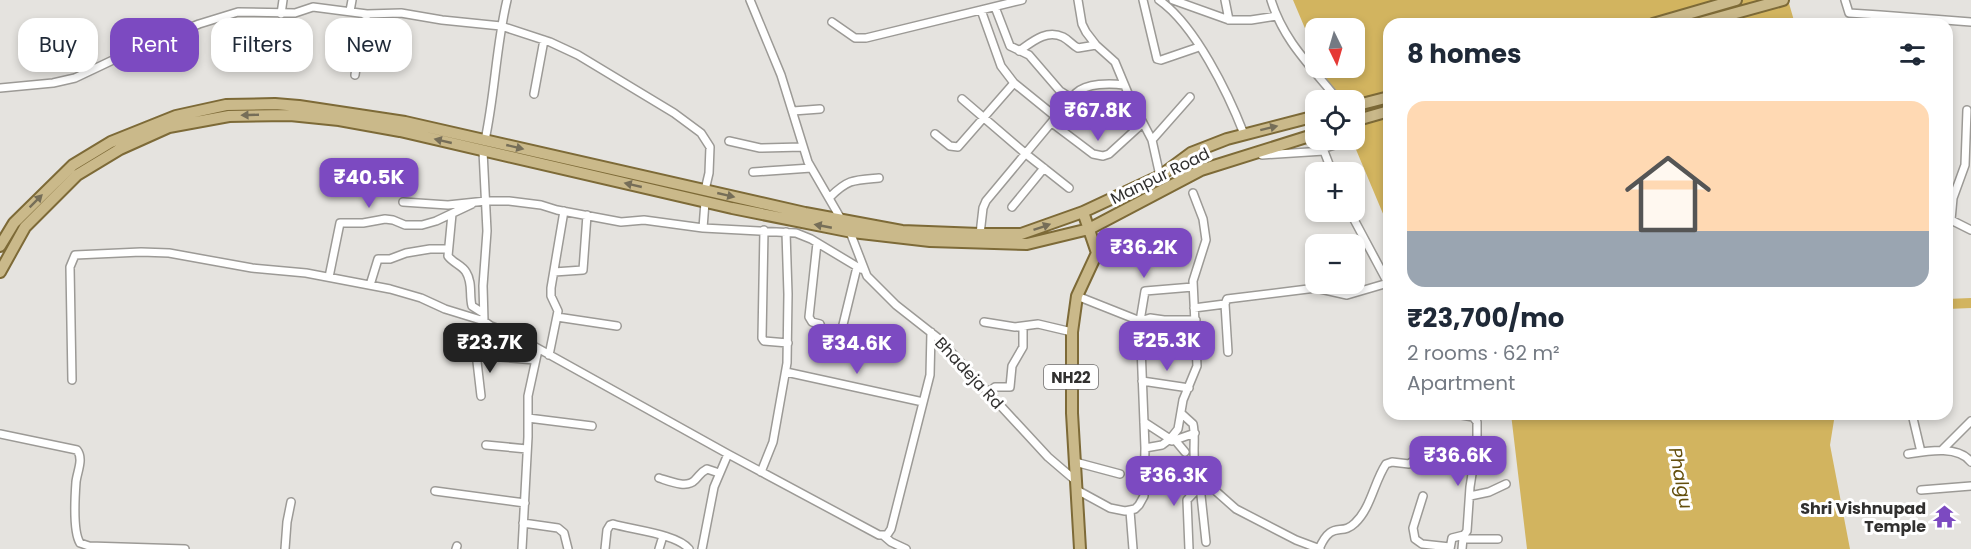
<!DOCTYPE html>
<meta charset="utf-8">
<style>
:root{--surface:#fff;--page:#f2f2f3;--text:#1f2937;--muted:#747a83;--line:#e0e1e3;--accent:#7c4ac1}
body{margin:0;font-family:Poppins,sans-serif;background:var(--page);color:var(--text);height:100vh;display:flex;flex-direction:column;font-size:22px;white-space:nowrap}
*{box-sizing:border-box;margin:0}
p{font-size:20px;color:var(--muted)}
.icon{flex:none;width:33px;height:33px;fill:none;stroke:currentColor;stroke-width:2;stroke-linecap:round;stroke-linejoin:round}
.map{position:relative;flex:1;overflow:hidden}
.panel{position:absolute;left:1383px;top:18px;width:570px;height:402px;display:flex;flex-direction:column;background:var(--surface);border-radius:18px;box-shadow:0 3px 9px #0003}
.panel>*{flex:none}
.hud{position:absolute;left:18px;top:18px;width:570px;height:54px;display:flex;gap:12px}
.needle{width:39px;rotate:175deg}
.controls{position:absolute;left:1305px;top:18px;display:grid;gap:12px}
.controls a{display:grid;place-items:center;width:60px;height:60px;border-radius:12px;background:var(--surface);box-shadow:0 3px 9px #0003;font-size:30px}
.price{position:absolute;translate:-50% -51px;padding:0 14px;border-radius:12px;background:var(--accent);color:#fff;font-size:20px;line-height:39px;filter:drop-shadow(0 2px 3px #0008)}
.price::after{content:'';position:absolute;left:50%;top:36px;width:18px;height:14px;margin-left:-9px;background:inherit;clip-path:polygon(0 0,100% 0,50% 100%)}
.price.on{background:#222;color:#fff}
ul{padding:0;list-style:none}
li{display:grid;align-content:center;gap:12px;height:318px;padding:0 24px}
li+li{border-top:2px solid var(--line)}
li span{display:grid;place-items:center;height:186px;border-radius:18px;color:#555}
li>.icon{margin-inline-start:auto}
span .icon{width:108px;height:108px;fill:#fffc;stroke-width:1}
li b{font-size:26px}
h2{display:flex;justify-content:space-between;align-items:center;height:72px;padding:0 24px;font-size:26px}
.chip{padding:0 21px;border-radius:18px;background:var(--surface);box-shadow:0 3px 9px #0003;font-size:21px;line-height:54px}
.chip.on{background:var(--accent);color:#fff}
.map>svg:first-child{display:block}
.water{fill:#d2b45f}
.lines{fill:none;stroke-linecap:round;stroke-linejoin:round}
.river{stroke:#d2b45f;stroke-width:10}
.street-casing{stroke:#9c9a96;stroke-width:10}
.primary-casing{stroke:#7d6a37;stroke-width:14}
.street{stroke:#fff;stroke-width:7}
.primary{stroke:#cab98a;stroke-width:10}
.oneway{fill:#766e58}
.labels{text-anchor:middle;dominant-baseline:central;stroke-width:6;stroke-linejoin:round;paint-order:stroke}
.shield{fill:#fff;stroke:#6f6e6d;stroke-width:1.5}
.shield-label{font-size:15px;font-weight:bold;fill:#31302f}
.street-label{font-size:16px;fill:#31302f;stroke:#fff}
.poi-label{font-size:16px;font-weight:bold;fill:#31302f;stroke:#fff;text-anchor:end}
.water-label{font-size:18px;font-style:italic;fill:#644f0d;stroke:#fff}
</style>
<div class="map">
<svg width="1971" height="549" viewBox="0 0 1971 549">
<rect width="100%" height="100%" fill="#e5e3df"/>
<!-- water -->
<path class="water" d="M1293 0H1788L1795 24H1389V228L1352 140H1354V100H1336L1322 68H1354V28H1316L1315 52Z
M1511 414H1835L1830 445 1850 549H1527Z"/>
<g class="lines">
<!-- river -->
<path class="river" d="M1947 304 1971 303"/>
<defs>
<path id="street" d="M750 0 781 75 808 162 841 219
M1078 0 1082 24 1086 32 1096 45 1115 62 1130 98 1152 140 1160 176
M1143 0 1157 59 1161 60 1199 47
M1159 0C1195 25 1228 93 1244 134
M1173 0 1229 20H1251L1277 16
M1225 0 1229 20
M1271 0C1284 42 1312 67 1338 100
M1845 0 1849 13 1880 15 1881 24
M995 7 1010 46 1029 55 1060 91 1071 98
M981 10 1001 66 1014 83 1056 117
M350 11 352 0
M281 14 283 0
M1880 15 1971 22
M832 22 855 38H866L1022 0
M1019 51C1032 42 1046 29 1063 37 1069 40 1072 45 1078 48L1096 45
M355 75 359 47 367 14
M0 88 53 83 75 78 132 51 199 24 238 12 295 13 313 7 367 14 401 13 442 20 501 26 550 42 578 55 674 113 701 133 710 147 709 173 705 190
M534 94 544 40
M962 99 1026 154 1069 188
M793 111 820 109
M1052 123 1093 154 1103 156 1109 154 1143 123
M1354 123 1356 131 1354 136
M935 134 950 146 958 147 1014 83
M485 140C495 94 496 46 507 0
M1152 140 1190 97
M729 141 760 148 803 147
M483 151 487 231 483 286 484 321 491 326 514 335 728 454 879 535H887L891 529 930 375 931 332
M1324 151 1332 172
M1262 155 1324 151 1325 148 1351 140
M753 172 811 168
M830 197C848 179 854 180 879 178
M403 202 448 205 486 201H509L541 205 557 210 621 222 644 220 703 228
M705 202 703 228 796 233 811 239 861 269
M1012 207 1044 168
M1350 212 1389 285
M452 214 448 256C453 263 462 265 466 272 473 283 469 295 472 306L483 313
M1947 218 1971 230
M1951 220 1953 198 1965 165 1967 110
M764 230 762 338 764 341 788 343
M850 232 867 276 896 305 938 338 1048 457 1076 481
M980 234 983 208 986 201 1076 93C1087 83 1110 83 1124 85
M817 243 809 317 812 322 820 324 824 339 836 342 840 337 857 267
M554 272 583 270 587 215
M329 277 340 223H363L385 219 393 220 405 225H422L436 221 472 204
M370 285 378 259H390L406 253 430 249H448
M1193 287 1145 291 1140 321 1150 318 1164 320H1196
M1194 308 1225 304
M557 317 617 326
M984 322 1015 327 1038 324 1072 332
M460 350 501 357 535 360
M1167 351 1197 352
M1228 352 1225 304 1227 299 1316 288 1347 295 1388 283
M476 353 481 396
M549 355 558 311 551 296V288L564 211
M786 372 923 402
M72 380 70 267 75 255 141 252 169 253 252 268 306 273 390 289 421 298 445 309 484 321
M1142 381 1189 388
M988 393 995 387H1010L1012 366 1023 347V326
M1182 414 1193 424C1197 441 1189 463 1201 478L1236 509 1296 540 1320 549
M1912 414 1921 452
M528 418 592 426
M1144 422 1170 439 1175 440 1185 452
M0 434 77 450C84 459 77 472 76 482 75 496 73 532 80 543L89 546 185 549
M1172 441 1195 433
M486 445 527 449
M1145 448 1162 445 1170 439 1178 429 1183 400 1197 366 1193 281 1206 240 1203 219 1193 193
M1943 449 1971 421
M1908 454C1927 451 1958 445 1971 462
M1075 462 1120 474
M761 472 773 442 787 363 788 294 786 232
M1186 476 1190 496
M659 478C669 481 687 489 695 480 700 475 701 472 707 469L719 473
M1200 486 1206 542
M1077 490 1110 508 1125 511 1135 509 1139 505 1144 496 1145 448 1140 321 1077 296
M1921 490 1971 486
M435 491 525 503
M1423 496 1413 528 1415 539 1422 544 1450 547
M1470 496 1489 492 1506 484
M1130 511 1133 549
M523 523 558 528 564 533 568 549
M884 536 891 542 906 549
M1461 536 1467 539H1498
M285 549 287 522 291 502
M456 549 457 546
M522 549 528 437V396L538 350
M605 549 607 530 610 525 613 524C633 530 677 534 689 549
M659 549 663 536
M702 549 714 487 728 454
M1189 549 1187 500 1205 481
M1319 549C1332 519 1341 537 1355 523 1371 508 1374 482 1386 464L1392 462 1409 464 1431 448 1477 442
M1450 549 1452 538 1464 535 1467 531 1470 487 1477 442V422L1473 417 1456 414
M1462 549 1463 538"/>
<path id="primary" d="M1653 24 1736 0
M1696 24 1783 0
M1354 106 1389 97
M1354 121 1389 111
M0 246 14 223 73 165 111 142 176 116 226 105 275 104 299 106 405 122 805 213 902 231 980 234H1021L1083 212 1160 176 1191 153 1227 139 1316 116
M0 272 25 227 77 175 120 149 169 127 229 116 290 115 339 120 400 131 732 208 852 232 930 241 1027 244 1089 229 1201 170 1316 134
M1080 549 1072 413V332L1077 296 1097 253 1083 212"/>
</defs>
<!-- street casing -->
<use href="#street" class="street-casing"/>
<!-- primary casing -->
<use href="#primary" class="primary-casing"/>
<!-- street -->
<use href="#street" class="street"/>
<!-- primary -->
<use href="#primary" class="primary"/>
</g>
<!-- one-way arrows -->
<defs><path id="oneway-solid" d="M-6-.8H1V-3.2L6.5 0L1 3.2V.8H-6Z" transform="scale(1.5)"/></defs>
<g class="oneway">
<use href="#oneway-solid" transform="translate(250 115) rotate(178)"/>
<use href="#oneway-solid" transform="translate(1269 128) rotate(-14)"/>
<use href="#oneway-solid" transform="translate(443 141) rotate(-167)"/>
<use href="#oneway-solid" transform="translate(515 147) rotate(13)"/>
<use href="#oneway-solid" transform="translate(633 185) rotate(-167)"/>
<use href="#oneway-solid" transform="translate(726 195) rotate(13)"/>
<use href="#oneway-solid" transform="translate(36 201) rotate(-45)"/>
<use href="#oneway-solid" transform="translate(823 226) rotate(-169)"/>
<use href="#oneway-solid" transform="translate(1042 227) rotate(-19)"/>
</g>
<!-- icons -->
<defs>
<symbol id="temple-bare" viewBox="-9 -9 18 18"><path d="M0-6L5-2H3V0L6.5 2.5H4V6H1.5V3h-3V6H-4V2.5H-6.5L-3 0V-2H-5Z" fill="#7c4ac1" stroke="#fff" stroke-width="2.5" paint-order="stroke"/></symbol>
</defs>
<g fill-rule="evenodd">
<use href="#temple-bare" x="1928" y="500" width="33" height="33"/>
</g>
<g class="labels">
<!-- shield labels -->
<rect class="shield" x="1044" y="365" width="54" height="24" rx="4.5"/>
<g class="shield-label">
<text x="1071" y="377">NH22</text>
</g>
<!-- street labels -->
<g class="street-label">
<text transform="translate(1160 176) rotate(-26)">Manpur Road</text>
<text transform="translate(969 373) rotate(47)">Bhadeja Rd</text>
</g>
<!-- poi labels -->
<g class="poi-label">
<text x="1926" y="508">Shri Vishnupad<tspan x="1926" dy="18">Temple</tspan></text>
</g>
<!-- water labels -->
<g class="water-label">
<text transform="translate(1681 478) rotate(79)">Phalgu</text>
</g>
</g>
</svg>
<div class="controls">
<a><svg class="needle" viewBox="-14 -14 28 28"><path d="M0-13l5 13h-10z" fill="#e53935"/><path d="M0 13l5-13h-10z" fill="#747a83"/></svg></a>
<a><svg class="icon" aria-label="locate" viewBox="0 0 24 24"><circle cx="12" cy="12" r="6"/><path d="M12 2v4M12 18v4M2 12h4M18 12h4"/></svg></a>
<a>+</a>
<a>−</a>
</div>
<b class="price" style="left:1098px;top:142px">₹67.8K</b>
<b class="price" style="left:369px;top:209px">₹40.5K</b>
<b class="price" style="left:1144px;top:279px">₹36.2K</b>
<b class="price" style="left:1167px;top:372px">₹25.3K</b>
<b class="price on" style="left:490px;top:374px">₹23.7K</b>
<b class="price" style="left:857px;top:375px">₹34.6K</b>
<b class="price" style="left:1458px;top:487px">₹36.6K</b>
<b class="price" style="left:1174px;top:507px">₹36.3K</b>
<div class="hud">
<a class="chip">Buy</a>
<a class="chip on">Rent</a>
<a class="chip">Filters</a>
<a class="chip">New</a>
</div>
<section class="panel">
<h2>8 homes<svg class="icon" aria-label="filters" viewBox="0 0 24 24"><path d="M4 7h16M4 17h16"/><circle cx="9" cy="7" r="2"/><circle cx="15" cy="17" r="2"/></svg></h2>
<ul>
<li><span style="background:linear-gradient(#ffd9b3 70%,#9aa5b1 0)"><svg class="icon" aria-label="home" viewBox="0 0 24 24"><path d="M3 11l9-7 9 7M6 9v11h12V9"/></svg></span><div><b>₹23,700/mo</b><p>2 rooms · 62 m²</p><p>Apartment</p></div></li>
</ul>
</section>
</div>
